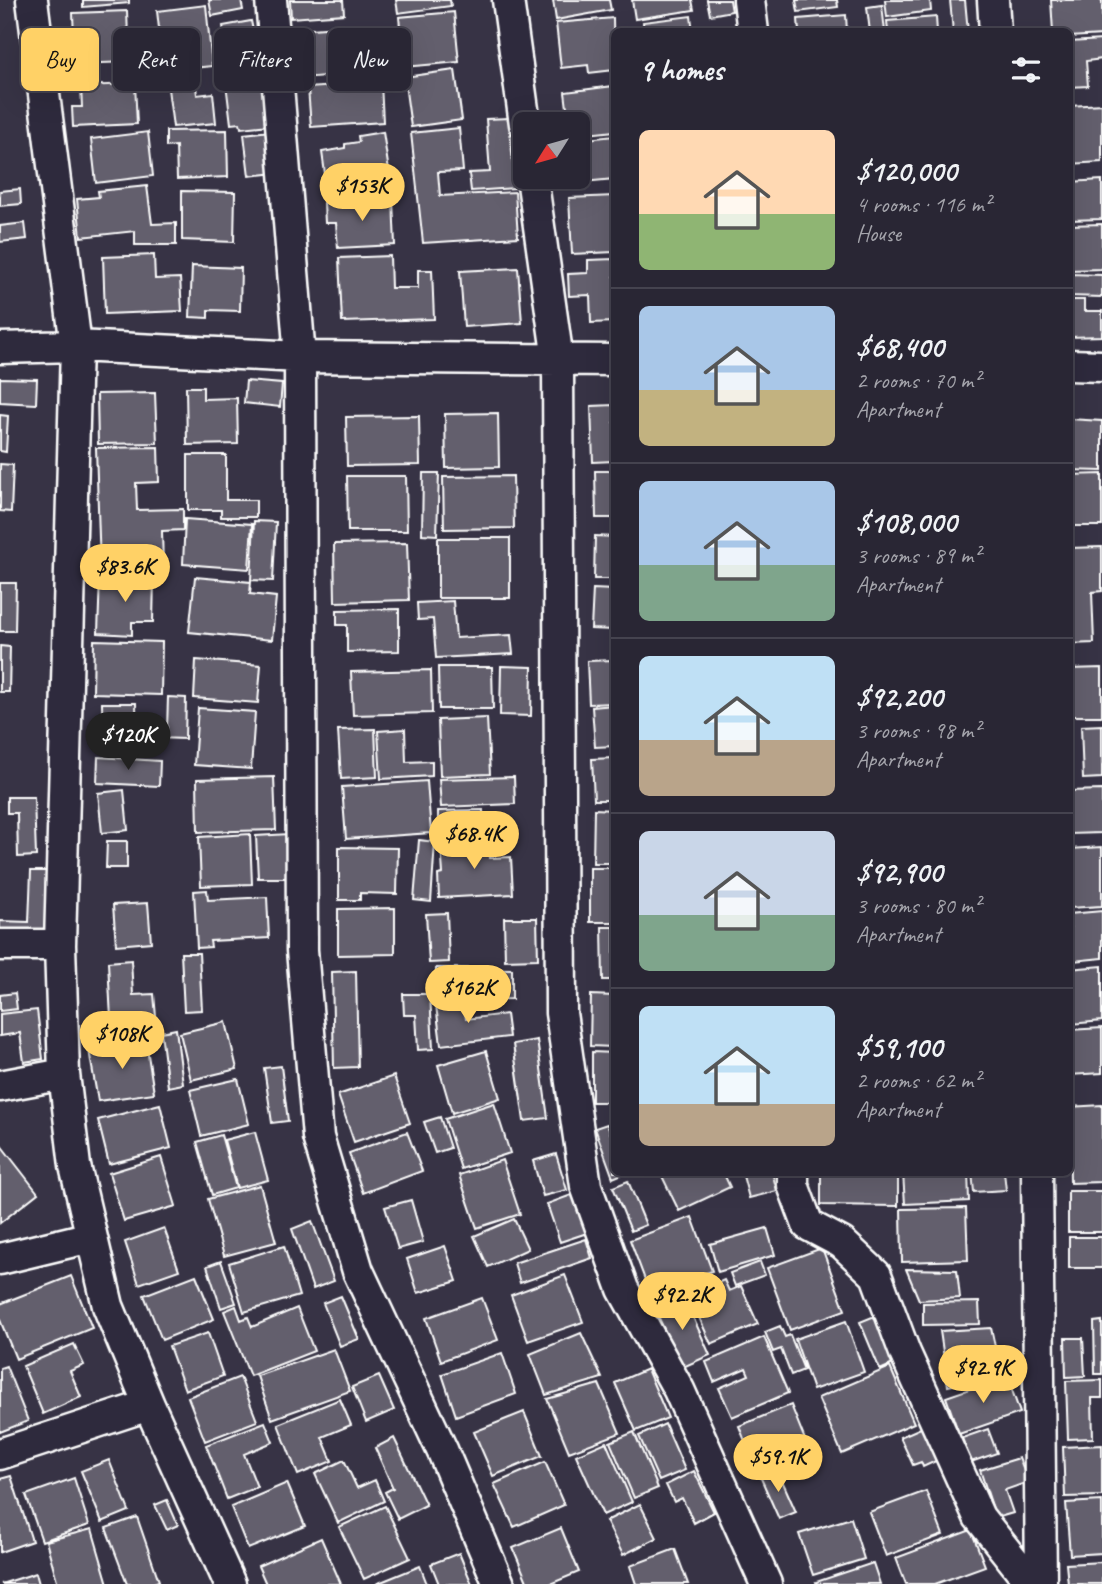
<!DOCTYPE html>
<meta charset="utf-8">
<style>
:root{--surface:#292634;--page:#312e3c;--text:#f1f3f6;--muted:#a5a5ac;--line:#45434f;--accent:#ffd166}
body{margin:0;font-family:Caveat,sans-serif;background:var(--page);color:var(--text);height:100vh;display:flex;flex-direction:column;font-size:26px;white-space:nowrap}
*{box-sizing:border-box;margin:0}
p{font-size:23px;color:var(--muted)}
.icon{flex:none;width:38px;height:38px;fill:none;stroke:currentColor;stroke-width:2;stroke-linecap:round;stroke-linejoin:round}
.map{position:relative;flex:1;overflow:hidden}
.panel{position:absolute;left:611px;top:28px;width:462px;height:1148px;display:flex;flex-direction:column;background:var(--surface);border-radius:10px;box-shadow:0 7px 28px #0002,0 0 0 2px var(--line)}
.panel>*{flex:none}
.banner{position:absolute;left:21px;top:28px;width:485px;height:63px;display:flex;gap:14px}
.needle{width:46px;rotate:233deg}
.buttons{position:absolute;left:513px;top:112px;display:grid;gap:14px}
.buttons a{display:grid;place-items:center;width:77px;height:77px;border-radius:10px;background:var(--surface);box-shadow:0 7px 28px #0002,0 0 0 2px var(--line);font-size:35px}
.price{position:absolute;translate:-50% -60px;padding:0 16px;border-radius:24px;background:var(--accent);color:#111;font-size:23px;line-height:46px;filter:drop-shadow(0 2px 4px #0008)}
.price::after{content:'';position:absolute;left:50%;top:42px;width:21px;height:16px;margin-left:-10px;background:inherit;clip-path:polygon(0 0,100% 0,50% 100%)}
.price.current{background:#222;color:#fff}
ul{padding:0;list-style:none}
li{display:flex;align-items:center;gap:21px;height:175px;padding:0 28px}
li+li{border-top:2px solid var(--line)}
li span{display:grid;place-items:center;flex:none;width:196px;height:140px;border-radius:10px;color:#555}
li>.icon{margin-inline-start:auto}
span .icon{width:84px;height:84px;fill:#fffc;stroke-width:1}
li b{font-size:30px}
h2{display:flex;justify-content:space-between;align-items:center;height:84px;padding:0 28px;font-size:30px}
.pill{padding:0 24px;border-radius:10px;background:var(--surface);box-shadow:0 7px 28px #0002,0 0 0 2px var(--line);font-size:24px;line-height:63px}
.pill.current{background:var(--accent);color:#111}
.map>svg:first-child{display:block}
.building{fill:#635f6d;stroke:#fff;stroke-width:2}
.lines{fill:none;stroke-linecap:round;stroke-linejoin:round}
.minor-casing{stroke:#fff;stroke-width:35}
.minor{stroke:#2f2a3d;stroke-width:30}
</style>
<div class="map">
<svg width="1102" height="1584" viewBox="0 0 1102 1584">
<rect width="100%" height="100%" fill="#373345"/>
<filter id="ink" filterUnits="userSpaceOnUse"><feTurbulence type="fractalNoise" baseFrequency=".0143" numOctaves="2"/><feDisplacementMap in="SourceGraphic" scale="14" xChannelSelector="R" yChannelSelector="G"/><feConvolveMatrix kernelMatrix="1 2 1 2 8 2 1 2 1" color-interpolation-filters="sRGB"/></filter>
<g filter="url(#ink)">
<!-- building -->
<path class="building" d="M83 0H129V3L83 7Z
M209 0H241L243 10 212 16Z
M290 0H343L344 14 291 18Z
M396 0H450L451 6 398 13Z
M553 0H609L611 10 556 20Z
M632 0H692L694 10 635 19Z
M707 0H730L732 11 710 15Z
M796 0H837L838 7 798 12Z
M885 0H930L931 11 887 17Z
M950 0H965L968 32H953Z
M1051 0H1102V35L1069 37V32H1053Z
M206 5 212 66 164 71 157 11Z
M882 5 885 32H870L867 7Z
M127 11 129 62 75 64 73 13Z
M454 12 459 62 404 67 399 17Z
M846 15 847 32H799L798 19Z
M691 16 693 32H644L643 22Z
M936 17 937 32H888L887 21Z
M613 18 614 70 589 73 588 65 561 68 556 23Z
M251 21 256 44 227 49 223 26Z
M365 25 369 72 303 78 298 30Z
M1102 40V59L1086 61 1088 86 1069 87V42Z
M455 70 462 120 411 127 404 77Z
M195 78 197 95 213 93 216 123 173 127 167 81Z
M264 78 269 125 241 128 240 123 231 124 226 83Z
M381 83 383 122 311 127 308 88Z
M135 84 137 124 73 127 72 107H82L81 86Z
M614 86V131L578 135V124H569L565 92Z
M1102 104V162L1069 164V106Z
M509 118 515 188 471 191 469 173 490 172 486 119Z
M459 128 463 171 438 172 440 196 515 192 518 237 423 243 411 133Z
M227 130 228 177 177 179 176 146 166 147V131Z
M270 131 276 173 249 176 244 134Z
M148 132 153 176 96 183 91 139Z
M383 132 389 171 326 181 322 152 345 148V144L359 142 358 136Z
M614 136V179L573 183 572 177H578V140Z
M1102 180V219L1069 220V182Z
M147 186 152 224 176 223V245H135V231L81 237 77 199 99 197 98 191Z
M20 189 21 204 0 206V191Z
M182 191 235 192 234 242 182 240Z
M614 196V252L572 254 569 198Z
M393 200 395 245 338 248 336 223H325L324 203Z
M25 223 27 239 0 242V226Z
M1102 224V269L1069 270V225Z
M154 255 155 279 180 278 182 311 105 314 103 257Z
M390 256 391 288H418V270H432L434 319 342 322 339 258Z
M614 259V322L591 323 590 295 569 296 568 274 588 273V260Z
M192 266 241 268 240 311 208 310V318L190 317Z
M518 268 522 323 464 327 460 271Z
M1069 274 1102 275V297L1069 296Z
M1069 300H1084V311H1102V336L1069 337Z
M0 378 37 379 36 404 0 402Z
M246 381 282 384 280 407 244 403Z
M186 387H203V399L237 398 238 444 187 445Z
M155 393 157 443 98 444 97 394Z
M614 405V461L593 462 591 406Z
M498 413 499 467 446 468 445 414Z
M0 415 8 416 6 452 0 451Z
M419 416 420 465 347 466 346 417Z
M1069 419 1102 421V471L1069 470Z
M158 447 159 482 136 483 137 510 183 509V530L162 531 163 565 100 567 96 448Z
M188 455H226V500H256V517H221V510H188Z
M0 464 13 465 11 512 0 511Z
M595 471H614V518H596Z
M423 473H439L437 535 422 534Z
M1102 474V526H1069V475Z
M347 476H406L407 531H348Z
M513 476 514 528 444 529 443 477Z
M185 519 252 524 249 569 183 564Z
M254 521 276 522 273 581 251 580Z
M595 536 614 537V579H594Z
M438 538H510V598H438Z
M407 543 409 600 335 602 334 544Z
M1102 547V591L1092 592 1094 643 1069 644V548Z
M100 576 154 578 153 622H132V635L98 633Z
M195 577 251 582 250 594 276 597 272 640 189 632Z
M0 583H16L15 631H0Z
M593 589 614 590V630L591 629Z
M453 601 456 638 511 635 513 654 436 658 433 619 418 620 417 603Z
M399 609V651L347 652V625H337V610Z
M94 640 162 642 161 695 93 693Z
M0 646 10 647 9 692H0Z
M196 660 261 665 258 703 194 698Z
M614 660V703L589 704 587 661Z
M501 666 532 667 531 716 500 715Z
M438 667H492L493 709H439Z
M1102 668V716H1069V669Z
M431 670 432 713 353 715 351 672Z
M168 697 186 698 185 739 157 738V729H167Z
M102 703H136L137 749H103Z
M614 705V746L595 747 592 707Z
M198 708 255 712 251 769 194 765Z
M487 718 490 774 440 776 438 720Z
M1102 725V778L1083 779 1081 726Z
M375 729 377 777 341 779 338 730Z
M405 729 406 762 432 761V776L381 779 378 731Z
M98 757 160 761 159 786 97 783Z
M614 758V800H594L592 759Z
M274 777 276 830 198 832 197 779Z
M514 777 515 804 441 807 439 779Z
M427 781 431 833 346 839 342 787Z
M124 790 128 830 102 833 98 793Z
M1102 790V833L1069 834V791Z
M7 797H34L36 856 18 857 17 813H7Z
M594 809 614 810V863H593Z
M483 810 484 833 438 834V811Z
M250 834 252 884 201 886 199 837Z
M289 834 291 878H258L256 836Z
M419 840 435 842 431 902 414 900Z
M107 841H127V868H106Z
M489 841 490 858 511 857 513 894 439 898 438 875 443 874 441 844Z
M339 847 398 848 397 894 360 893V900H339Z
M1102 847V906L1069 908V849Z
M590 868H614V922H590Z
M31 871H50L47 931 0 938V921L29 922Z
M207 890 208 900 267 897 269 938 210 941 211 947 197 948 194 891Z
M148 903 151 942 116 945 113 905Z
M395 908V954L338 955V909Z
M1102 911V958L1073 961 1069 914Z
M447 913 449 962 429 963 426 914Z
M504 918H537L538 959 505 960Z
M602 927H614V980H603Z
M181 953H199L202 1010 184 1011Z
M131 960 133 995 154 994 156 1017 111 1019 108 962Z
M1102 966V1021L1071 1024 1069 969Z
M436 968 512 969V999L436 1000Z
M356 971 358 1067 334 1068 332 972Z
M15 993 17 1009 0 1011V995Z
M403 994H430L433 1049 418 1050 416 1015H404Z
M591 995 614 996V1047L590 1046Z
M463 1001 466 1019 506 1014 509 1037 441 1045 436 1005Z
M37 1010 43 1059 24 1062 20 1033 0 1036V1014Z
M226 1022 237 1069 191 1080 180 1033Z
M1102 1028V1073L1069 1075V1030Z
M176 1029 183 1084 168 1087 161 1032Z
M537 1040 548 1118 524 1121 513 1044Z
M146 1042 154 1093 98 1101 89 1050Z
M486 1051 500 1098 452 1113 438 1065Z
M592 1052 614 1053V1102H592Z
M281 1066 288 1121 272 1123 264 1068Z
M394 1076 410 1123 354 1142 338 1095Z
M238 1079 249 1124 201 1136 190 1090Z
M494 1103 510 1153 461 1169 445 1119Z
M160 1104 171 1148 109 1164 98 1120Z
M1102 1105V1182L1070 1183 1069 1107Z
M440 1117 450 1148 435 1153 424 1122Z
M607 1124 614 1143V1172H627L613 1178 595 1128Z
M255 1132 268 1180 237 1188 224 1140Z
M407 1132 422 1171 363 1193 349 1153Z
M221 1135 236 1188 212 1195 197 1142Z
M0 1144 38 1193 0 1223Z
M556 1154 567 1190 543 1196 533 1161Z
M161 1157 176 1206 124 1221 109 1173Z
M502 1160 520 1214 477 1228 459 1175Z
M660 1172H723L730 1187 679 1211Z
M742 1172H772L777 1191 749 1198Z
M821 1172H898V1206L821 1205Z
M908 1172H968L969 1201 905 1204 903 1173Z
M972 1172H1004L1006 1190 974 1192Z
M628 1181 646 1225 631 1231 613 1187Z
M260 1185 276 1242 224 1256 208 1199Z
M1068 1191H1102V1232H1068Z
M574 1194 587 1233 560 1242 547 1204Z
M411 1200 423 1242 398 1249 385 1207Z
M966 1208 968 1260 902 1262 901 1209Z
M692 1217 712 1271 650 1293 630 1240Z
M514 1219 528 1249 488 1267 474 1236Z
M312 1221 334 1281 313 1289 292 1229Z
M164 1228 179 1270 139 1284 125 1242Z
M767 1228 775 1255 718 1272 710 1244Z
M1069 1237H1102V1268H1069Z
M586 1239 592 1258 520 1283 514 1263Z
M284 1246 299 1296 244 1312 229 1263Z
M445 1246 457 1281 418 1293 407 1259Z
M822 1248 845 1310 790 1330 767 1268Z
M221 1261 236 1303 221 1308 207 1266Z
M760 1262 765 1275 735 1286 730 1273Z
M906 1269 957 1270 960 1298 919 1300Z
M196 1275 214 1319 162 1340 144 1295Z
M565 1275 583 1322 528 1341 511 1295Z
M71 1276 92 1328 16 1359 0 1320V1304Z
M724 1280 729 1291 741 1286 758 1324 711 1344 689 1295Z
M341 1296 359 1339 340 1346 323 1303Z
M684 1297 710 1355 681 1368 655 1309Z
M482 1298 498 1340 441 1361 426 1318Z
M979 1302 980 1324 923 1325V1303Z
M236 1306 241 1320 248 1317 252 1327 297 1308 314 1351 250 1376 224 1311Z
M882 1313 902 1360 880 1370 860 1322Z
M846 1321 864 1372 813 1390 795 1339Z
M1102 1321V1374H1095L1094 1322Z
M780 1326 785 1337 790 1335 804 1370 791 1375 781 1349 773 1352 765 1332Z
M991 1328 1001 1374 948 1386 940 1331Z
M208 1333 223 1376 185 1390 169 1346Z
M581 1333 602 1378 546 1395 530 1354Z
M764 1337 788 1393 732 1417 719 1388 749 1375 746 1368 714 1382 706 1362Z
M1065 1338H1083L1085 1376 1066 1377Z
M74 1344 84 1365 70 1371 81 1397 43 1414 23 1366Z
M334 1349 350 1391 272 1419 257 1376Z
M502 1353 516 1394 456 1416 442 1374Z
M6 1366 28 1421 0 1432V1368Z
M890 1367 914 1423 842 1454 818 1398Z
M647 1369 668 1418 636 1431 615 1383Z
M379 1376 394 1410 366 1422 352 1387Z
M1007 1376 1020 1413 959 1434 946 1397Z
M240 1377 257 1421 205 1441 188 1397Z
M1102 1380V1398H1092L1093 1438 1068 1439 1066 1381Z
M599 1384 620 1433 569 1452 547 1399Z
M340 1399 351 1425 322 1437 332 1461 298 1475 278 1424Z
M791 1405 809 1450 757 1471 739 1426Z
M524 1412 542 1456 493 1476 474 1432Z
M265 1422 273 1442 244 1454 257 1487 227 1499 206 1445Z
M665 1424 685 1470 659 1481 639 1436Z
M923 1427 938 1460 923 1467 921 1462 913 1465 900 1437Z
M988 1429 997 1453 971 1462 962 1438Z
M634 1432 658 1488 634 1498 610 1442Z
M394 1438 426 1505 398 1519 385 1492 393 1488 375 1448Z
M606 1442 632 1502 603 1515 576 1455Z
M1102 1445V1496L1065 1497 1063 1447Z
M1019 1458 1028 1482 1005 1490 1013 1513 996 1518 980 1470Z
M109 1460 129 1511 102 1522 81 1471Z
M344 1460 357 1488 375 1480 384 1501 338 1523 315 1474Z
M545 1462 564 1505 514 1527 494 1484Z
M777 1469 796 1512 779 1519 760 1476Z
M694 1471 714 1512 694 1523 682 1498 674 1502 666 1485Z
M11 1476 32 1541 0 1552V1479Z
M74 1478 89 1525 42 1541 26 1495Z
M287 1483 305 1526 248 1549 231 1507Z
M926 1491 943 1535 886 1556 869 1512Z
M167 1500 178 1525 167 1530 155 1505Z
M1102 1501V1553L1070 1555 1066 1503Z
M640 1504 657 1538 623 1555 606 1521Z
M385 1506 410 1558 364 1579 339 1527Z
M137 1517 159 1581 151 1584H127L106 1528Z
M851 1518 864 1559 813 1575 799 1534Z
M561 1528 579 1572 550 1584H528L513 1548Z
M92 1529 108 1584H58L46 1541Z
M971 1530 985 1566 935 1584H906L896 1558Z
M321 1538 341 1584H266L258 1566Z
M675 1549 688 1584H636L630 1566Z
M459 1553 472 1584H439L431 1564Z
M1102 1562V1584H1068L1066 1564Z
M873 1563 880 1584H817L816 1582Z
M420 1566 427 1584H376Z
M36 1573 39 1584H1Z"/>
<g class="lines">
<defs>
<path id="minor" d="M32 0 76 346 60 945 64 1074 75 1166 108 1306 149 1405 230 1584
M271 0 300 357 302 950 318 1137 358 1271 443 1452 499 1584
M508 0 525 124
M749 0 753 32
M993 0 995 32
M532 177 558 360 561 1013 586 1186 623 1289 679 1390 766 1584
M0 348 76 346 300 357 614 360
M1069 365 1102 366
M0 945H60
M0 1086 64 1074
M793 1172V1185L808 1225 842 1243 876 1275 905 1353 979 1517 1032 1584
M1037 1172 1041 1584
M0 1259 91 1237
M0 1454 149 1405"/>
</defs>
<!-- minor casing -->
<use href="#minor" class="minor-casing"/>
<!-- minor -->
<use href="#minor" class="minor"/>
</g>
</g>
</svg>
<div class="buttons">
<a><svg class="needle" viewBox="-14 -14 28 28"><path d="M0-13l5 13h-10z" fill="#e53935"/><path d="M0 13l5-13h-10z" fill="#a5a5ac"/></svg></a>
</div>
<b class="price" style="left:362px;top:223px">$153K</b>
<b class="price" style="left:125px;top:604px">$83.6K</b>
<b class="price current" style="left:128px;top:772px">$120K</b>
<b class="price" style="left:474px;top:871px">$68.4K</b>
<b class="price" style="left:468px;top:1025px">$162K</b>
<b class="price" style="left:122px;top:1071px">$108K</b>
<b class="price" style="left:682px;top:1332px">$92.2K</b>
<b class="price" style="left:983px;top:1405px">$92.9K</b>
<b class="price" style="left:778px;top:1494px">$59.1K</b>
<div class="banner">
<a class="pill current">Buy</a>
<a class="pill">Rent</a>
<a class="pill">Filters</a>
<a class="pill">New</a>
</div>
<section class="panel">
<h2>9 homes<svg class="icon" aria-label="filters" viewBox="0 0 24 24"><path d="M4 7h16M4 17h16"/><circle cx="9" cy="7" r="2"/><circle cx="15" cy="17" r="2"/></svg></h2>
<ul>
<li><span style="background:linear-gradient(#ffd9b3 60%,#8fb573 0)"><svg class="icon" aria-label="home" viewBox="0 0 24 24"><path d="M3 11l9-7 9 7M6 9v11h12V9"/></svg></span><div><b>$120,000</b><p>4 rooms · 116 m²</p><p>House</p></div></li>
<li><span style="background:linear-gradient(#a9c7e8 60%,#c2b280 0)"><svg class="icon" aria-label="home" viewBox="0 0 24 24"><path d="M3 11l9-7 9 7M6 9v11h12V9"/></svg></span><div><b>$68,400</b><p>2 rooms · 70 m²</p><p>Apartment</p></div></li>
<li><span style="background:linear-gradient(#a9c7e8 60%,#7fa58c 0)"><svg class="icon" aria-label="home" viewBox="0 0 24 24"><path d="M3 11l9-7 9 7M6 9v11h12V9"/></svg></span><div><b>$108,000</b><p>3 rooms · 89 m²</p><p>Apartment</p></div></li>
<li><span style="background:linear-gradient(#bfe0f5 60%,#b9a48a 0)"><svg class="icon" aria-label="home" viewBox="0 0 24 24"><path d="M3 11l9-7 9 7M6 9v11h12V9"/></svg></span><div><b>$92,200</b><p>3 rooms · 98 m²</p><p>Apartment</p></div></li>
<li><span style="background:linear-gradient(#c9d6e8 60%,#7fa58c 0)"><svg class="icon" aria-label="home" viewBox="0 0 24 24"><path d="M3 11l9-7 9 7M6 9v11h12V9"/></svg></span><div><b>$92,900</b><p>3 rooms · 80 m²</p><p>Apartment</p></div></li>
<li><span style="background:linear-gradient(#bfe0f5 70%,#b9a48a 0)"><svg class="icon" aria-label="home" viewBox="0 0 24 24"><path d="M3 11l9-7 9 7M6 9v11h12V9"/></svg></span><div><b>$59,100</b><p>2 rooms · 62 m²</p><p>Apartment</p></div></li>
</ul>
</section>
</div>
